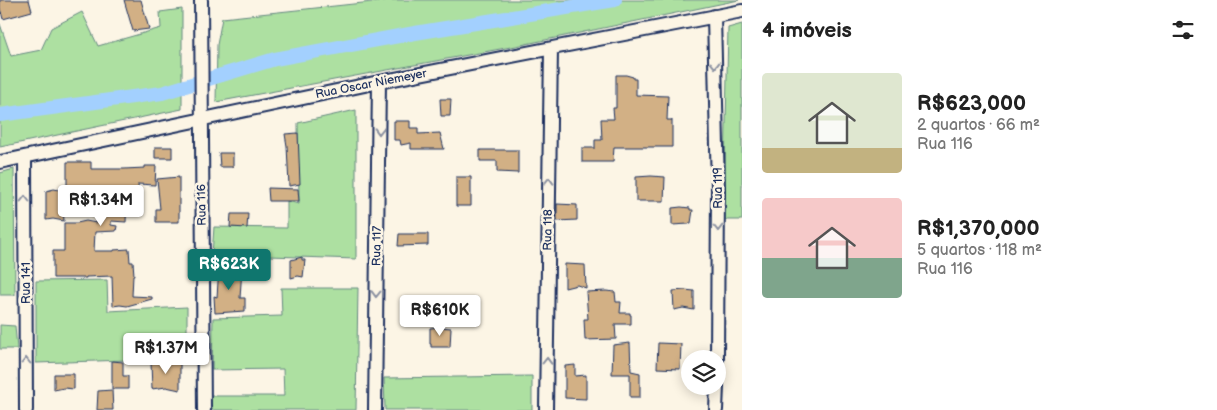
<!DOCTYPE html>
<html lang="pt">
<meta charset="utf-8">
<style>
:root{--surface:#fff;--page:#f6f6f6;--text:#222;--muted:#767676;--accent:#0f766e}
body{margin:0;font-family:"Balsamiq Sans",sans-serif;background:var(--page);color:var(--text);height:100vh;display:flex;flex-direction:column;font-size:19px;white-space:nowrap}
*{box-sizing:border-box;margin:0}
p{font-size:16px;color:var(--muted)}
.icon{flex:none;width:28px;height:28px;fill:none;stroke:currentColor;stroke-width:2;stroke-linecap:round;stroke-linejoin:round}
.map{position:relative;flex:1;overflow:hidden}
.side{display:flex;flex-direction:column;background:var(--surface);width:475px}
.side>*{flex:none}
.fabs{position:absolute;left:681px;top:350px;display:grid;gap:10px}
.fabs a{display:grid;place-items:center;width:45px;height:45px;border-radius:50%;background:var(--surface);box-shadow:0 2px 12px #0003;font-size:25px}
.price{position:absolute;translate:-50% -42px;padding:0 11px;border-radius:5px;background:#fff;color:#222;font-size:16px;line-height:32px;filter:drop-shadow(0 1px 2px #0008)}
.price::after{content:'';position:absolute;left:50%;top:30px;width:15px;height:11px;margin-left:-8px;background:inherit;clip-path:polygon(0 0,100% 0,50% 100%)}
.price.on{background:var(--accent);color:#fff}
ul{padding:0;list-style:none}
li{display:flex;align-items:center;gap:15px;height:125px;padding:0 20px}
li span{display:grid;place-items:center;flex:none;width:140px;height:100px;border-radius:5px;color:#555}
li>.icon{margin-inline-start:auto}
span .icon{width:60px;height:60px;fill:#fffc;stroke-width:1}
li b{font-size:21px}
h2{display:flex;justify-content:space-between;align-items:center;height:60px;padding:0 20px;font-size:21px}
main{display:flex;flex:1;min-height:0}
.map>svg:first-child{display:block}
.green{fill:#ade0a1;stroke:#648880}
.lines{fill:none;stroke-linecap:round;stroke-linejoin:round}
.canal{stroke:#a3d0fe;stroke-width:14}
.building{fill:#d2b085;stroke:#1b2f5e}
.minor-casing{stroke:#1b2f5e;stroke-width:16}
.minor{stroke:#fcf5e5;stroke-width:12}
.oneway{stroke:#8c92a2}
.labels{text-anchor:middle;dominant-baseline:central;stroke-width:5;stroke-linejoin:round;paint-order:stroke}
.street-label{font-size:12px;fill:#1b2f5e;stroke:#fcf5e5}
</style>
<main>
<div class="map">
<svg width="742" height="410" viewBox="0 0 742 410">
<rect width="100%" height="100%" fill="#fcf5e5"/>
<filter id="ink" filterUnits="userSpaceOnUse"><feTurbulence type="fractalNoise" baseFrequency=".02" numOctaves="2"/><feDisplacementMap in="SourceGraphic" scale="10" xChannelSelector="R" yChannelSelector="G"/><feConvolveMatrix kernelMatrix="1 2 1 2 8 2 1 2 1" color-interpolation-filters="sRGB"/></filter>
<g filter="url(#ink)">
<!-- green -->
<path class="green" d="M391 0H739L516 46 216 102 217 45 222 18Z
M182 9V109L0 147V24L11 56 41 50 51 28 82 12 98 46 161 28 160 12Z
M742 24V220H724L728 28Z
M356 110V259L212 254 214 227 287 228V201L299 204 298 123Z
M14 169 15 295H0V173Z
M107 280 108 311 187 307V358L36 363V281Z
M281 288H358L356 410H212L210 396H284L283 369 212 370 213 318 282 316Z
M0 325 15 326 17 349H0Z
M532 376V410H385L384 378Z"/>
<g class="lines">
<!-- canal -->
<path class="canal" d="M0 115 162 93 275 59 415 33 615 0"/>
</g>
<!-- building -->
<path class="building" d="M0 0H29L32 11 3 19 0 8Z
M124 0H141L149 29 133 31Z
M616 75H626L633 77V79H636V95L668 96 667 120H672V147H614L613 162H582V148H595V140H602L601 119H614L613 108H616Z
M440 99H451L450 116H441Z
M394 121H410V128H418V134L440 133 444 149H411V143L401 145 400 140H394Z
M298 133 300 184 289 186 287 146 285 134Z
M155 147H172V158H155Z
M480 150H518V173L497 172V161H480Z
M219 153H233V167H220Z
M67 162H91V169H124L145 168V166H156L155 185 138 184 139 196H127L126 222 111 221V225L117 226 116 231 95 232 94 251H114V250L129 249 130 262H133L134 275H133L132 296 152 297V299L127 306 120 305 113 306 112 276 86 277V278H53V251H64V223H77L86 221 96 223 95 197H67Z
M651 176 665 177 664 201H636V177Z
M179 177V222H156V209H160L157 179Z
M456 177H471V206H456Z
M268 188 298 189 299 201H269Z
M54 189 64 191 65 205 63 206 64 221 53 219 46 220V191Z
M557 204 577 205V220L557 221Z
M681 207 690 208V210H693L691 223H689V224L672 225V208Z
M231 214H248L247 228 230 227Z
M399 234H428V245L398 246Z
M302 257V260H305L303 277 298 276 291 278V260Z
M565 264 585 265 586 288 577 285 565 288Z
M230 266 242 268 240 298H245V311L215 313 214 296 217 297 219 267Z
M685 290 694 291V310L683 308 674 310 673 291Z
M606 291 615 292 616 302H621L620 313H630V315H631V324H615L616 339 585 340 584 319H588L586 292Z
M440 327 451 328 450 347H431V344H430V328Z
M630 343 631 371 640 373V397H630V374H612L613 345Z
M658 343 681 344 680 369 657 368Z
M112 361 123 362V376H128V389H112Z
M166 361 180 362V390L166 387 152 389 151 363Z
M575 365V376L586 375V399L565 398V366Z
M54 374H74V389L64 388 54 390Z
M112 390 113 410H97L98 391Z"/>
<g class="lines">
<defs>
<path id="minor" d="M201 0 204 410
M714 16 718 190 717 359
M25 157 26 410
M0 162 379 82 742 11
M375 410 379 82
M546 410 551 49
M716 410 717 386"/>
</defs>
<!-- minor casing -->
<use href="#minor" class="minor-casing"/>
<!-- minor -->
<use href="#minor" class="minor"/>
</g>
<!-- one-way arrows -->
<defs><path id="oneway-chevron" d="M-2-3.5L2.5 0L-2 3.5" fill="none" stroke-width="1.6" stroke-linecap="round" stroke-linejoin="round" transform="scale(1.25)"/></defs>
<g class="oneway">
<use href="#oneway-chevron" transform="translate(715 65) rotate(89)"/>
<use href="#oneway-chevron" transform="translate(379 131) rotate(91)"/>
<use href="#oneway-chevron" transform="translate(549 181) rotate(-89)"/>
<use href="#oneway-chevron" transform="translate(25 199) rotate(-90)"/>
<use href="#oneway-chevron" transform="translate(718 228) rotate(90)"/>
<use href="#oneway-chevron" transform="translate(376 294) rotate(91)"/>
<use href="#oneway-chevron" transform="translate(26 361) rotate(-90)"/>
<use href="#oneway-chevron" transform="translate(547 361) rotate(-89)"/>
</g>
</g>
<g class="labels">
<!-- street labels -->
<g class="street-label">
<text transform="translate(371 84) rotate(-11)">Rua Oscar Niemeyer</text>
<text transform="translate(718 188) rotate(-90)">Rua 119</text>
<text transform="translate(202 205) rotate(-91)">Rua 116</text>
<text transform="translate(548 230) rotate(-89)">Rua 118</text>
<text transform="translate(377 246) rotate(-89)">Rua 117</text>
<text transform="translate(26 283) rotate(-90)">Rua 141</text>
</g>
</g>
</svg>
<div class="fabs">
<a><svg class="icon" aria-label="layers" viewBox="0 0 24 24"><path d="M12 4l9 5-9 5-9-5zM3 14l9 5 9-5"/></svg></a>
</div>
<b class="price" style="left:101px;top:227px">R$1.34M</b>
<b class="price on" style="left:229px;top:291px">R$623K</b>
<b class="price" style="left:440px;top:337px">R$610K</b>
<b class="price" style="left:166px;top:375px">R$1.37M</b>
</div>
<section class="side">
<h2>4 imóveis<svg class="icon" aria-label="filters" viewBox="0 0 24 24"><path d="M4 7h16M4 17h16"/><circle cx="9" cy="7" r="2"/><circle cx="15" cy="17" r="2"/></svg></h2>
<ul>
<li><span style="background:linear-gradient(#dfe7d0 75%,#c2b280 0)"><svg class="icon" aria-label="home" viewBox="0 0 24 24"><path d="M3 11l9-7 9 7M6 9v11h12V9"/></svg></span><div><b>R$623,000</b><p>2 quartos · 66 m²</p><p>Rua 116</p></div></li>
<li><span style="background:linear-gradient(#f6c9c9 60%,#7fa58c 0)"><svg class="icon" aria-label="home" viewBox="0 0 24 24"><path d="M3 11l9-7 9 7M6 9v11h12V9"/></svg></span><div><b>R$1,370,000</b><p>5 quartos · 118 m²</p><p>Rua 116</p></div></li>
</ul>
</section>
</main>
